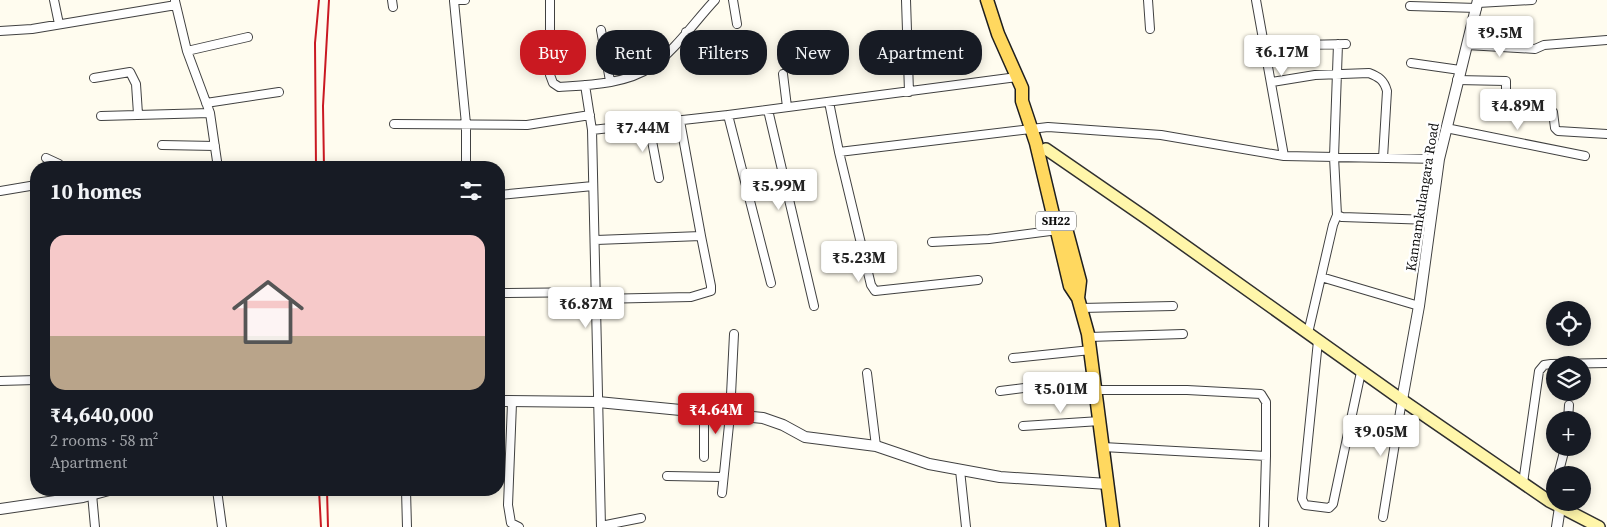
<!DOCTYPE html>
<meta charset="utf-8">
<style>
:root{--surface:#171b24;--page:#20242c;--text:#f1f3f6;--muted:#9ea1a6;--line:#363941;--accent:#ca1921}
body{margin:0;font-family:"Source Serif 4",serif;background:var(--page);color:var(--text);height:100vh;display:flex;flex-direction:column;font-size:19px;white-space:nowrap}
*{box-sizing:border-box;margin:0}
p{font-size:16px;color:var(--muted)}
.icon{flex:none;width:28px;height:28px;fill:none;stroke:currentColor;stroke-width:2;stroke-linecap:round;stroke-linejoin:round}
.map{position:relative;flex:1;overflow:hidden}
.drawer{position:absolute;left:30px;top:161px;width:475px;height:335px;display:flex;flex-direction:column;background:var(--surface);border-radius:20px;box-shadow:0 2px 12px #0003}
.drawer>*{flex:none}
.banner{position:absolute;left:520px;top:30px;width:475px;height:45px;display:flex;gap:10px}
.fabs{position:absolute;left:1546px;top:301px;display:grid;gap:10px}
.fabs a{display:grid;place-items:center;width:45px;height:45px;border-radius:50%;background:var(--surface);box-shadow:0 2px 12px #0003;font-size:25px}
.price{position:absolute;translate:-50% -42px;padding:0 11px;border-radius:5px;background:#fff;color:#222;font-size:16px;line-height:32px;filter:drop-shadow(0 1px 2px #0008)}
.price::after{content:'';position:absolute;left:50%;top:30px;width:15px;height:11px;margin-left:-8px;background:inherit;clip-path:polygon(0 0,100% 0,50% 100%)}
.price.current{background:var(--accent);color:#fff}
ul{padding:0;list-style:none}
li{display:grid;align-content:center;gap:10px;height:265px;padding:0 20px}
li+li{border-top:1px solid var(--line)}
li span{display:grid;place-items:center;height:155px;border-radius:15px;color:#555}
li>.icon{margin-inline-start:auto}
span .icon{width:90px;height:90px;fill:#fffc;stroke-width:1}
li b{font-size:21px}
h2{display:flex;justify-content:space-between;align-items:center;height:60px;padding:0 20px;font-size:21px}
.chip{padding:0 18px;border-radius:20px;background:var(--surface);box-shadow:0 2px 12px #0003;font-size:18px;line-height:45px}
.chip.current{background:var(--accent);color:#fff}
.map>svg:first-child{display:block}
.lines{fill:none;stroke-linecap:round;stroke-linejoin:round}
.minor-casing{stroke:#414141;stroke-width:10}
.tertiary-casing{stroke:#414141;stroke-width:12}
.secondary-casing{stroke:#303030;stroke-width:14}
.primary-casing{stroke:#1f1f1f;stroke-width:15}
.minor{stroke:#fff;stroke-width:8}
.tertiary{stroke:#fff;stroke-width:10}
.secondary{stroke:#fff6aa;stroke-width:11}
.primary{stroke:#ffd85f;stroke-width:12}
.rail{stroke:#ca1921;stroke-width:2}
.labels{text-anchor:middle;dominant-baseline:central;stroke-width:5;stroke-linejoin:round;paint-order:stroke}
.shield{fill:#fff;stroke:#565656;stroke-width:1}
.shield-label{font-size:12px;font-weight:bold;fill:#0e0e0e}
.street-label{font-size:14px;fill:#0e0e0e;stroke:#fff}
</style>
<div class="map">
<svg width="1607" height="527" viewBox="0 0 1607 527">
<rect width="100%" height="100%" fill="#fffcef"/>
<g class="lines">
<defs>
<path id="minor" d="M54 0 59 24
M392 0 393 7
M454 0H465
M550 0V75L553 83 559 87C589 85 626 84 651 67 674 52 696 20 715 0
M733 0 737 24
M906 0 909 92
M1148 0 1150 29
M1256 0 1284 156
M175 1 187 51 210 113 218 168
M454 1 466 124V168
M1478 3 1532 0
M1410 6 1477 8
M601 30 610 81
M0 31 32 29 176 5
M686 32 697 61
M1338 44 1334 157 1337 215 1342 217 1431 220
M1467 45 1535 49 1544 45 1607 40
M1264 46 1346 44
M187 51 248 37
M1411 63 1460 70
M783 74 787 107
M94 78 130 72 136 84 138 114
M1457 80 1506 81V96L1509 101 1549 108 1553 112 1555 128 1558 131 1607 134
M1272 82 1315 75 1369 73C1379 77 1384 80 1387 91L1383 158
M585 85 592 130 728 115 1017 77
M829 102 839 152 1048 127 1161 135 1284 156 1439 159
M206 103 279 92
M768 110 814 306
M728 115 771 283
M101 116 210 113
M680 121 701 236
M394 124 527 125 590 115
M649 125 659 178
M1446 128 1585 156
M592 130 601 527
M162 145 215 146
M839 152 871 285 875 291 978 280
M46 158 59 164 61 168
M0 191 36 185
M499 195 593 186
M596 240 701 236 711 286V291L691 297 597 299
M932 242 989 239 1058 230
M1321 277 1333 225 1337 215
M499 293 597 292
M1081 308 1173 306
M1308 333 1321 277 1419 306
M1089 337 1183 334
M1318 341 1302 499 1305 505 1329 508 1333 504 1361 372
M1013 358 1091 350
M867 373 876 446
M0 381 36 380
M1097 390H1187L1261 394 1266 402V456
M1000 391 1095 379
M512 403 508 505 511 523 519 527
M704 413V457
M1568 420 1569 405
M1023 426 1100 421
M1103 447 1266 456 1264 527
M960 470 966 527
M1558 475 1565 448
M667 476 723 477
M1523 483 1539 371 1544 365 1551 364 1607 363
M58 490 59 500
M217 490 222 527
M406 490 407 527
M722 493 730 415 734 334
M92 494 95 527
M1549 501 1555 483
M1383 517 1402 400
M601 526 641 518"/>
<path id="tertiary" d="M1402 400 1419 306 1439 159 1478 0
M499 401 598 402 763 418 783 425 805 437 876 446 929 464 1000 477 1108 484
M0 509 83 497 109 490
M1557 527 1560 507"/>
<path id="secondary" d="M1046 149 1149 220 1402 400 1549 501 1599 527"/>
<path id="primary" d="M987 0 998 34 1022 88V101L1036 143 1070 286 1078 298 1088 334 1113 527
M1064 221 1080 281 1078 298"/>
</defs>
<!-- minor casing -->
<use href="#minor" class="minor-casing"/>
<!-- tertiary casing -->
<use href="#tertiary" class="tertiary-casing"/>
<!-- secondary casing -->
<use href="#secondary" class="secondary-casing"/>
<!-- primary casing -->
<use href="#primary" class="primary-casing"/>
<!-- minor -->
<use href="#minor" class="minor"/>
<!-- tertiary -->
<use href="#tertiary" class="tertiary"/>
<!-- secondary -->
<use href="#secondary" class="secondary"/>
<!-- primary -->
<use href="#primary" class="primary"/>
<!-- rail -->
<path class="rail" d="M316 168 315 43 319 0
M324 168 323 106 329 0
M319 490 321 527
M327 490 328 527"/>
</g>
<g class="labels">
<!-- shield labels -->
<rect class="shield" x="1036" y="211.5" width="40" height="19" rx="4"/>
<g class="shield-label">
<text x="1056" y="221">SH22</text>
</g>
<!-- street labels -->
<g class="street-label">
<text transform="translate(1422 197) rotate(-81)">Kannamkulangara Road</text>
</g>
</g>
</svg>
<div class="fabs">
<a><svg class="icon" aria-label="locate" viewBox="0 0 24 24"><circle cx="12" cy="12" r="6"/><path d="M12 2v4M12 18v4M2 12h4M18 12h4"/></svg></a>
<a><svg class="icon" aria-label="layers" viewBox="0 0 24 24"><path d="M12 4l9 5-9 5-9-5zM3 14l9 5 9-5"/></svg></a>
<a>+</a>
<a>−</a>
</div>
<b class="price" style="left:1500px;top:58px">₹9.5M</b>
<b class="price" style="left:1282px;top:77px">₹6.17M</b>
<b class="price" style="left:1518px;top:131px">₹4.89M</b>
<b class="price" style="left:643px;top:153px">₹7.44M</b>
<b class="price" style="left:779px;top:211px">₹5.99M</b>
<b class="price" style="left:859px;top:283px">₹5.23M</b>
<b class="price" style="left:586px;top:329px">₹6.87M</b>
<b class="price" style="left:1061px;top:414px">₹5.01M</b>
<b class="price current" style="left:716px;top:435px">₹4.64M</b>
<b class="price" style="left:1381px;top:457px">₹9.05M</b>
<div class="banner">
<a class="chip current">Buy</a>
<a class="chip">Rent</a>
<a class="chip">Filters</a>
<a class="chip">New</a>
<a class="chip">Apartment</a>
</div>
<section class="drawer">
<h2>10 homes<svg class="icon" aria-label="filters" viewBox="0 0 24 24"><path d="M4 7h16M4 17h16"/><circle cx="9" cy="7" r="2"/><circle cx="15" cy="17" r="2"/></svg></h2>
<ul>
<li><span style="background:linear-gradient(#f6c9c9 65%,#b9a48a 0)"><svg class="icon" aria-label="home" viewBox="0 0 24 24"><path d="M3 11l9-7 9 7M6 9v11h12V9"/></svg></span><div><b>₹4,640,000</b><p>2 rooms · 58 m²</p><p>Apartment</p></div></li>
</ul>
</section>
</div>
